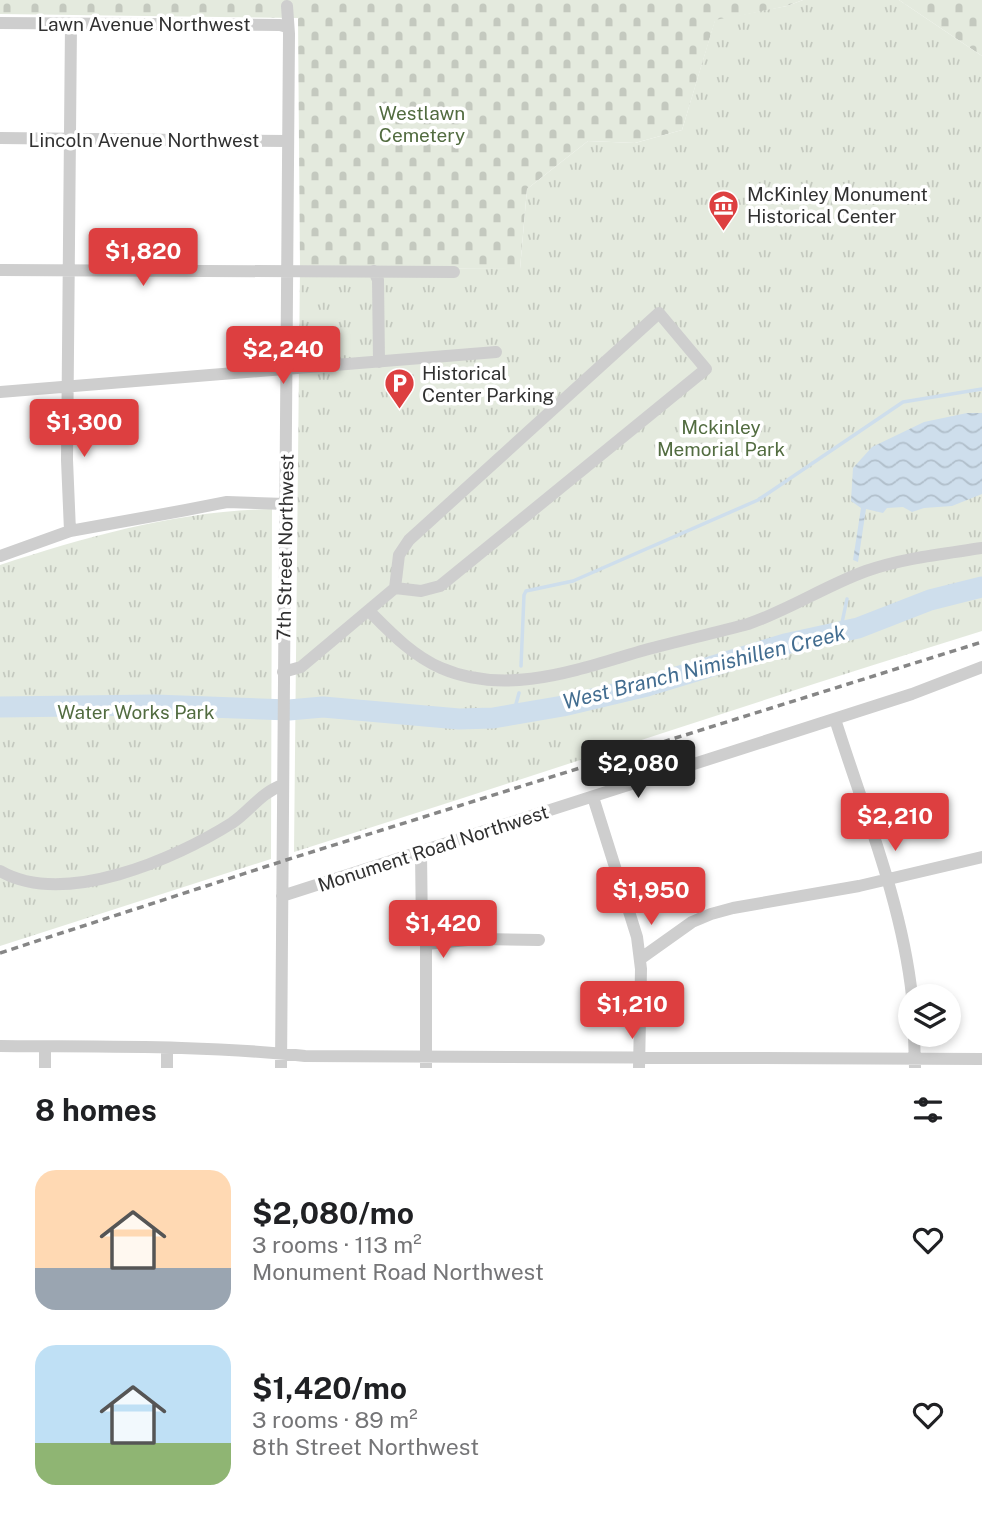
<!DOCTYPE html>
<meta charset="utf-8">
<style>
:root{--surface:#fff;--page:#f2f2f2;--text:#202124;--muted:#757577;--accent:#dd3f40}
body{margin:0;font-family:"Public Sans",sans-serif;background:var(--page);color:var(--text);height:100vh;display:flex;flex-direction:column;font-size:26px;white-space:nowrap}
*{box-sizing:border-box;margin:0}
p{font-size:23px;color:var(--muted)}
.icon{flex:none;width:38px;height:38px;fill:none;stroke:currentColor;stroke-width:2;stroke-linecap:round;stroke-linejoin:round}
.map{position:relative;height:1068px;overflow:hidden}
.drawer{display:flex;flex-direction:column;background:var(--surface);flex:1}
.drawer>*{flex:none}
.controls{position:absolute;left:898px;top:984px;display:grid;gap:14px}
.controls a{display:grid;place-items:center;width:63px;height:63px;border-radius:50%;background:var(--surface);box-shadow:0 4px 10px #0003;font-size:35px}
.price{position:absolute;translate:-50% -60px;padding:0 16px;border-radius:7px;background:var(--accent);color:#fff;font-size:23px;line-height:46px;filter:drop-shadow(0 2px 4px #0008)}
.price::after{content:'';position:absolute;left:50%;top:42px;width:21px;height:16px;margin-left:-10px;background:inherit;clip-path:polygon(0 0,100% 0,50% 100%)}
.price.active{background:#222;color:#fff}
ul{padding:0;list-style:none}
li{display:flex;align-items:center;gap:21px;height:175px;padding:0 35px}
li span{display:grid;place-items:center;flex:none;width:196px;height:140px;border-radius:21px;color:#555}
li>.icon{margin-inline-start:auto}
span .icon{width:84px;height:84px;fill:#fffc;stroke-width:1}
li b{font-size:30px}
h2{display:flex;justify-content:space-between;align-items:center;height:84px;padding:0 35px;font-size:30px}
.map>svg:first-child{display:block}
.cemetery{fill:url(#cemetery-stones)}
.park{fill:url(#park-tufts)}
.water{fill:url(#water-waves)}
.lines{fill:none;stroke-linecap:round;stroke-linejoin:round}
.stream{stroke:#cedeec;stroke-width:3.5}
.river{stroke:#cedeec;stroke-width:21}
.minor{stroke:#cecece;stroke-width:12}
.rail{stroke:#868686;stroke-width:3.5;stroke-dasharray:7 5;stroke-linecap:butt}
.labels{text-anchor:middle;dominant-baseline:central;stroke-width:7;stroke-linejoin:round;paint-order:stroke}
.street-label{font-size:19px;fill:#313131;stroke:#fff}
.park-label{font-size:19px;fill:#526c40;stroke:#fff}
.poi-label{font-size:19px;fill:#313131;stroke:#fff;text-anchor:start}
.water-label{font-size:21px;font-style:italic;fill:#436d90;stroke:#fff}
</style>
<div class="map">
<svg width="982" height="1068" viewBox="0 0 982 1068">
<defs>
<pattern id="cemetery-stones" width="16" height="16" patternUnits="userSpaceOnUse" patternTransform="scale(1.75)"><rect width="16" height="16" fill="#e4eade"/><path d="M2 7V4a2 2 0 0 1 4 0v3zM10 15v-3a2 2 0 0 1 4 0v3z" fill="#c4c9bf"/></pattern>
<pattern id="park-tufts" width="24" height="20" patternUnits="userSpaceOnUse" patternTransform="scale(1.75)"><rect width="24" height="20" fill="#e4eade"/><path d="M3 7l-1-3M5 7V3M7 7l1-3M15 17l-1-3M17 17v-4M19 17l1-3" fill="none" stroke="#c4c9bf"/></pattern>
<pattern id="water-waves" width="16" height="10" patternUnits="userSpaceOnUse" patternTransform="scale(1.75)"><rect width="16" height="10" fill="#cedeec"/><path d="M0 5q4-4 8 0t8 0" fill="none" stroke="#b1bfcb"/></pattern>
</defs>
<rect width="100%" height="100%" fill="#fff"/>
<!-- cemetery -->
<path class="cemetery" d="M0 0H803L787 6 715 21 682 130 635 143 588 141 527 189 520 269 300 268 298 18 0 14Z
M899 0H982V56Z"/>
<!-- park -->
<path class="park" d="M803 0H899L982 56V631C752 702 524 780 294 852L300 268 520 269 527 189 588 141 635 143 682 130 715 20 787 6Z
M272 509 271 859 0 946V565C89 536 178 511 272 509Z"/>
<!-- water -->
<path class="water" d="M967 413H982V494L952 506 924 508 912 512 903 507 887 508 883 513 866 509 858 562 853 560 861 508 851 501 853 468 872 447 924 422Z"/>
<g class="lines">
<!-- stream -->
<path class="stream" d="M840 632 847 599
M521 666 524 595 526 591 573 581 758 500 903 402 982 389
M513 715 519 693"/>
<!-- river -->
<path class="river" d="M0 707 155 705 289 710 323 707 459 719 493 718 563 706 647 686 785 644 858 628 930 600 982 587"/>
<!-- minor -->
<path class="minor" d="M0 23 280 25 287 27
M0 138 288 141
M0 270 454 272
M374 271 378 280 379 362
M659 313 706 369 440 586 421 591 395 588 399 555 409 540Z
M0 392 496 352
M70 531 67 460 71 24
M0 556 70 531 186 510 227 502 286 504
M370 612C391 633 413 656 441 668 508 697 579 669 645 650 679 641 714 633 748 624 789 610 825 586 866 571 903 558 943 554 982 548
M283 672 301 667 395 588
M835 719C863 808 902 902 912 996
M593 797 637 937 641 969 639 1068
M421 852 422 933 426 944V1068
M0 871C64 908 175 859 232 823 250 811 261 792 283 785
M282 896 912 694 982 667
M426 944 478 939 539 940
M640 959 692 922 711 914 733 908 859 886 982 857
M914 1034 915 1068
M0 1046C102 1047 204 1045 305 1056L982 1059
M167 1048V1068
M45 1068V1047
M281 1068 289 34 287 6"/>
<!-- rail -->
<path class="rail" d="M0 953 283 861 982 642"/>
</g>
<!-- icons -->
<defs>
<symbol id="museum-pin" viewBox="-11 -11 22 30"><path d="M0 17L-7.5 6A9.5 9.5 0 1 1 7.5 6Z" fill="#dd3f40" stroke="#fff"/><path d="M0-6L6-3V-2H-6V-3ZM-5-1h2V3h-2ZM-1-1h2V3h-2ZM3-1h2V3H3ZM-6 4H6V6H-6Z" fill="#fff"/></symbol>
<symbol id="parking-pin" viewBox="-11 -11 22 30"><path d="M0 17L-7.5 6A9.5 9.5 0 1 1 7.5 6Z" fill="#dd3f40" stroke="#fff"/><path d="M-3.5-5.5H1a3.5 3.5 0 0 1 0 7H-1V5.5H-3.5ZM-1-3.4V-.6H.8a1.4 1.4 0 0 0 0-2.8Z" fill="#fff"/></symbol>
</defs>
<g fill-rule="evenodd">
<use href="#museum-pin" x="706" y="188" width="35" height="47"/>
<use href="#parking-pin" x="382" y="366" width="35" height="47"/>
</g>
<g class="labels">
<!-- street labels -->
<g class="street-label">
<text x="144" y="24">Lawn Avenue Northwest</text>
<text x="144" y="140">Lincoln Avenue Northwest</text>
<text transform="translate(285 547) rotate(-89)">7th Street Northwest</text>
<text transform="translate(433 848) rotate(-18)">Monument Road Northwest</text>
</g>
<!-- park labels -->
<g class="park-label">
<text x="422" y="113">Westlawn<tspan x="422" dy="22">Cemetery</tspan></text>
<text x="721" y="427">Mckinley<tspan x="721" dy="22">Memorial Park</tspan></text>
<text x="136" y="712">Water Works Park</text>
</g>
<!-- poi labels -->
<g class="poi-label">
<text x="747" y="194">McKinley Monument<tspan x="747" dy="22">Historical Center</tspan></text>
<text x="422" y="373">Historical<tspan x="422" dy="22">Center Parking</tspan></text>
</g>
<!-- water labels -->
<g class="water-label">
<text transform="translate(704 667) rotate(-14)">West Branch Nimishillen Creek</text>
</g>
</g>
</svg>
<div class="controls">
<a><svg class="icon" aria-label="layers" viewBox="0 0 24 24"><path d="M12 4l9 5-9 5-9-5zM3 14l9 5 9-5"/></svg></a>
</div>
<b class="price" style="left:143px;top:288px">$1,820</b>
<b class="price" style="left:283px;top:386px">$2,240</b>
<b class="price" style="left:84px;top:459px">$1,300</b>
<b class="price active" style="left:638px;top:800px">$2,080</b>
<b class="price" style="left:895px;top:853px">$2,210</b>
<b class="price" style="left:651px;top:927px">$1,950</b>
<b class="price" style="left:443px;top:960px">$1,420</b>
<b class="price" style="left:632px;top:1041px">$1,210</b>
</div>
<section class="drawer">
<h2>8 homes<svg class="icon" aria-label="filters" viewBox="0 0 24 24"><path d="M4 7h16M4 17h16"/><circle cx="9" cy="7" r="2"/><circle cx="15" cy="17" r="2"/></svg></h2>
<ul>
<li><span style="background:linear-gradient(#ffd9b3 70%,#9aa5b1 0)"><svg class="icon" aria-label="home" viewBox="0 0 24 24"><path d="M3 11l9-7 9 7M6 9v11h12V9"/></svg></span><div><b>$2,080/mo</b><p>3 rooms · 113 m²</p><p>Monument Road Northwest</p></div><svg class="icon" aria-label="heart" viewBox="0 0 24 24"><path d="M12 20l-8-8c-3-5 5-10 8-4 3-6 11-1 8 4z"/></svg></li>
<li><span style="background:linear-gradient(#bfe0f5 70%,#8fb573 0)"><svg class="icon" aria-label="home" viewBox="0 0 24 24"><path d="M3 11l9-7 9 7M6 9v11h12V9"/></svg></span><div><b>$1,420/mo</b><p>3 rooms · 89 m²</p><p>8th Street Northwest</p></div><svg class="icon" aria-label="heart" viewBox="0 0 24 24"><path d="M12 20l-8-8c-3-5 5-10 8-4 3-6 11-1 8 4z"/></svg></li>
</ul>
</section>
